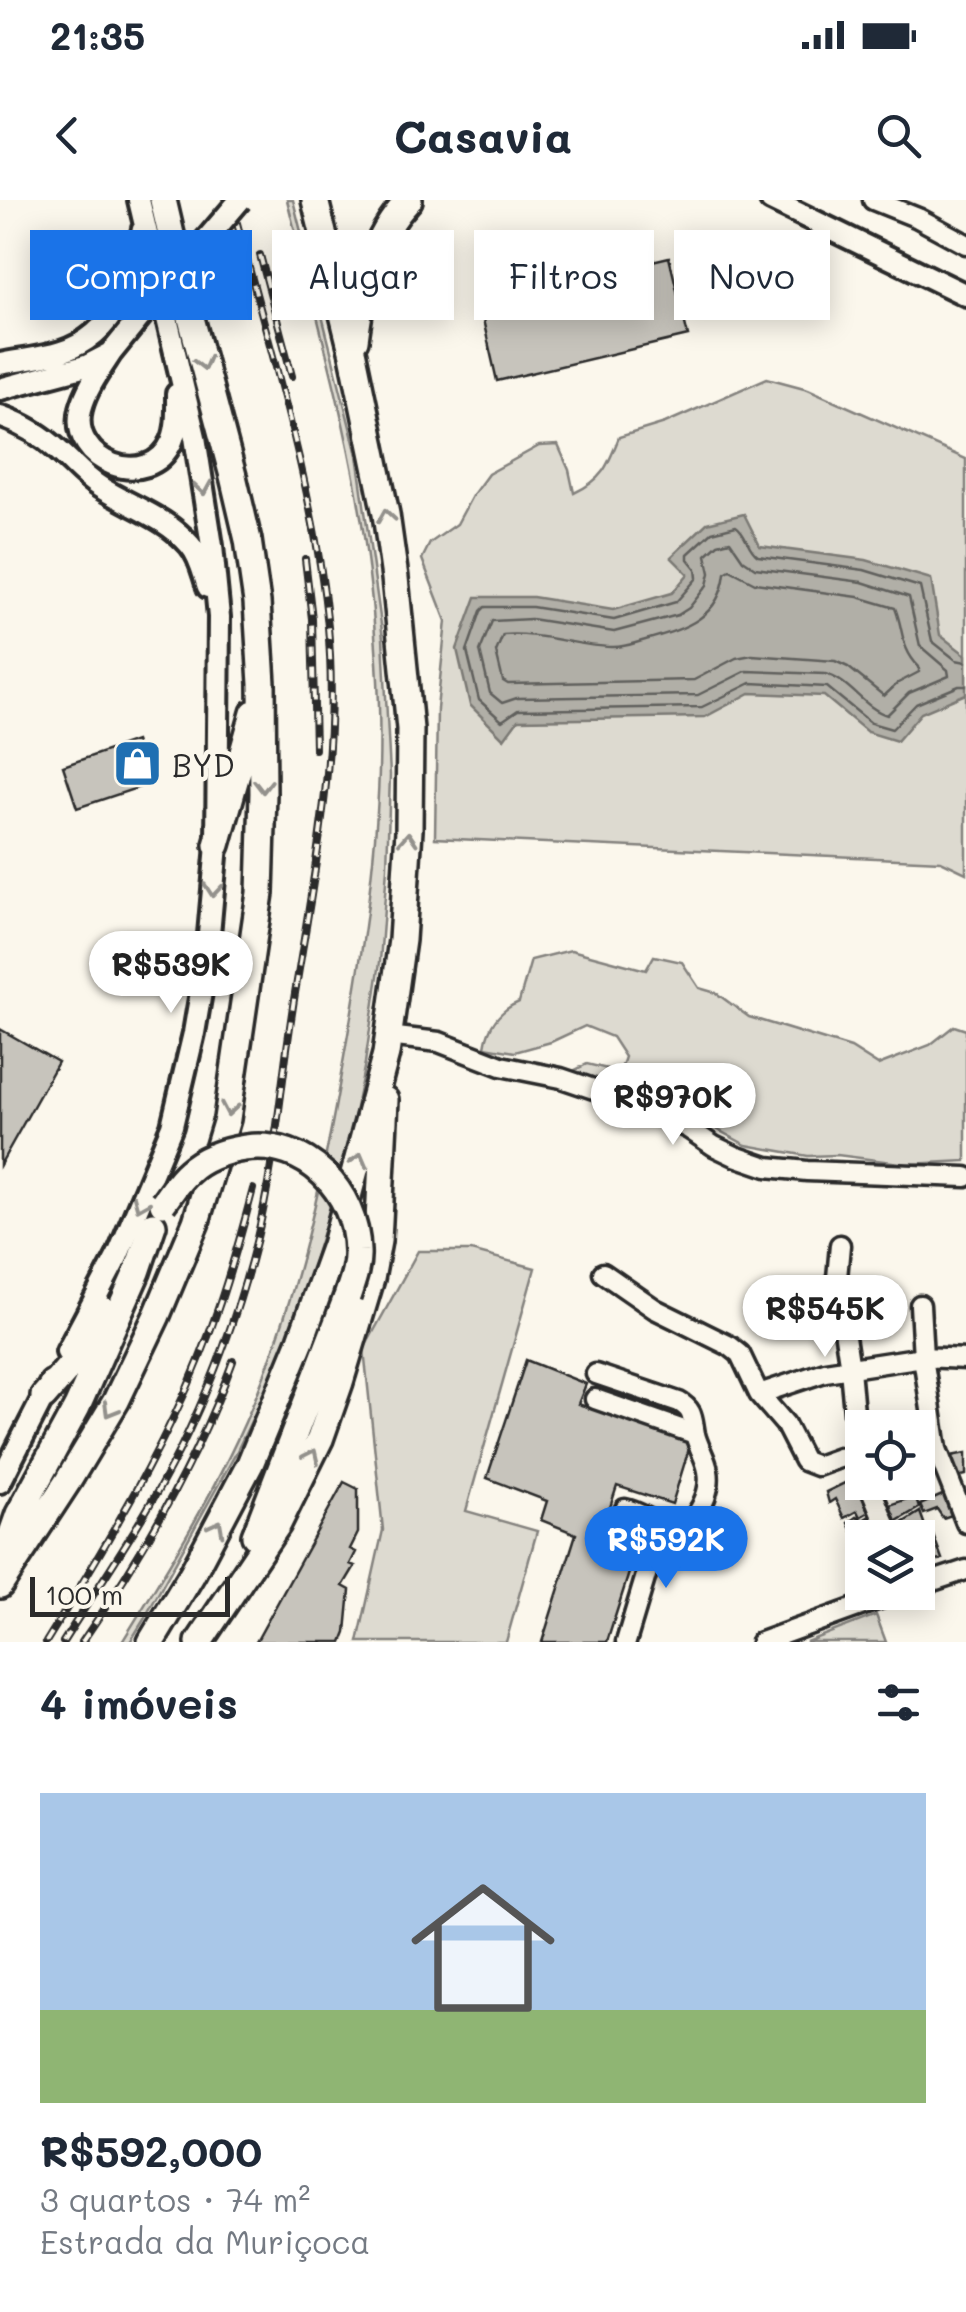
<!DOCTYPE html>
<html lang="pt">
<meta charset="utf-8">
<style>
:root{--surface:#fff;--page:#f2f2f3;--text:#1f2937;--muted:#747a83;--accent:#1a73e8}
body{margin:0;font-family:Mali,sans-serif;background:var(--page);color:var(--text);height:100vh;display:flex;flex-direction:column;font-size:38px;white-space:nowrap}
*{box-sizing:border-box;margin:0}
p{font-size:32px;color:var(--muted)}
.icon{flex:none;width:55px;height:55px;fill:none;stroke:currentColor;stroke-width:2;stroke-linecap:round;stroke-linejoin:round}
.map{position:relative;height:1442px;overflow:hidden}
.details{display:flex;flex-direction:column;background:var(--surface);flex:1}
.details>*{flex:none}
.guide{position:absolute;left:30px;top:30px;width:908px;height:90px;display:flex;gap:20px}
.fabs{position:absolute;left:845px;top:1210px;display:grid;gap:20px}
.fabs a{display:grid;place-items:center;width:90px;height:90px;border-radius:0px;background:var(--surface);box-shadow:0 5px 25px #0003;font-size:50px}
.scale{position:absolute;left:30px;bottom:25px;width:200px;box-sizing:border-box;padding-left:10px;border:5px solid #2b2b2b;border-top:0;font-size:28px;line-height:35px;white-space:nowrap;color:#2b2b2b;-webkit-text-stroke:8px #fbf7ec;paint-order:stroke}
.price{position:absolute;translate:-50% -85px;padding:0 22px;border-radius:35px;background:#fff;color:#222;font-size:32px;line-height:65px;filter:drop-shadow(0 2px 5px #0008)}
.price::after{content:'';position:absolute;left:50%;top:60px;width:30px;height:22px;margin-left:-15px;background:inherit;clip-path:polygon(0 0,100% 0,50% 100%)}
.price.active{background:var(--accent);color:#fff}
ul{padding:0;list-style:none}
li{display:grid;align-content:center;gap:20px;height:530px;padding:0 40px}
li span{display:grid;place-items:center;height:310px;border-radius:0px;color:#555}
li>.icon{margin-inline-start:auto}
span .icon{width:180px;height:180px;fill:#fffc;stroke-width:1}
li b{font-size:42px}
h2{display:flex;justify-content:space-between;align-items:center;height:120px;padding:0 40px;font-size:42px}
.pill{padding:0 35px;border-radius:0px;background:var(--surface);box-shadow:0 5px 25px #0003;font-size:35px;line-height:90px}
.pill.active{background:var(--accent);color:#fff}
.status{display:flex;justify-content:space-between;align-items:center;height:70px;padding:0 50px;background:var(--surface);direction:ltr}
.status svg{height:28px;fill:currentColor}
header{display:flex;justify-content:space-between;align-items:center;height:130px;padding:0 40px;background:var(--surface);font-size:45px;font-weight:700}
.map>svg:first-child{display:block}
.green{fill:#dddad0;stroke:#84827e;stroke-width:2.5}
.water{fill:#b1afa7;stroke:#7b7a75;stroke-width:2.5}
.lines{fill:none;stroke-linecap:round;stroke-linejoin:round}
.shore{stroke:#61605d;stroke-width:2.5}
.building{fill:#c7c4bc;stroke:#2b2b2b;stroke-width:2.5}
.minor-casing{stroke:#2b2b2b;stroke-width:25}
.major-casing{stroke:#2b2b2b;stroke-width:28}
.highway-casing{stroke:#2b2b2b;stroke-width:32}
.minor{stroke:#fbf7ec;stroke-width:18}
.major{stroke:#fbf7ec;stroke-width:20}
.highway{stroke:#fbf7ec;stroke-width:25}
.rail-casing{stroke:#2b2b2b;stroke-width:8}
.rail{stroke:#fbf7ec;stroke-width:4;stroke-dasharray:11;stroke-linecap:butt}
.major-bridge-casing{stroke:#2b2b2b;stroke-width:28;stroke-linecap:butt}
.highway-bridge-casing{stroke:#2b2b2b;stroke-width:32;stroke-linecap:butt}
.major-bridge{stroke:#fbf7ec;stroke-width:20}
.highway-bridge{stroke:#fbf7ec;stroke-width:25}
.oneway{stroke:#93918c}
.labels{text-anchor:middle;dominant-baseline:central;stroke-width:9;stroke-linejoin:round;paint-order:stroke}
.poi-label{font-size:32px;fill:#2b2b2b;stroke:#fbf7ec;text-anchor:start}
</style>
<div class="status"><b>21:35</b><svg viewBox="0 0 49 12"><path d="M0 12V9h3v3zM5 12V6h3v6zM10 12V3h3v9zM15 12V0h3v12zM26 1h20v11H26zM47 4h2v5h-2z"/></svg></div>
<header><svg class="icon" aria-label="back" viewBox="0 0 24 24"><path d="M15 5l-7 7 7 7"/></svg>Casavia<svg class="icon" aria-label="search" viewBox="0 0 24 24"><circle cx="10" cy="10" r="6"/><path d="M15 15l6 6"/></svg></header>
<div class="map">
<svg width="966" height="1442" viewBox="0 0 966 1442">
<rect width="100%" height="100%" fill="#fbf7ec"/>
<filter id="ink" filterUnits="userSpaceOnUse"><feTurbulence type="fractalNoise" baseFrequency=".01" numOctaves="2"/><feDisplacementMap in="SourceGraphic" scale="20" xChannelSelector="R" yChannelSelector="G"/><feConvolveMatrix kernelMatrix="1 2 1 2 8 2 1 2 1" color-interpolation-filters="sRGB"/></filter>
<g filter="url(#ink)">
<!-- green -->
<path class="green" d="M287 0H293L357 255 383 438 390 575 387 668 380 762 365 863 347 953 302 1100 270 1181 236 1253 143 1421 130 1442H122C174 1358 229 1270 264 1176 302 1075 325 969 343 863 360 767 376 668 379 571 381 508 377 445 370 383 356 252 319 126 287 0Z
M767 178 808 189 966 259V673L941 661 435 638 437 509 446 421 422 359 430 343 457 324 472 296 488 274 539 246 558 245 569 270 574 293C603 280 608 265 619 237L665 223Z
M571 750 646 770 654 756 682 762 699 788 716 793 749 817 851 848 878 865 930 845 954 826 966 830V961L908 964 837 955 808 956 746 945 703 922 573 871 587 864 620 872 625 857 612 837 585 826 551 842 515 852 485 847C488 826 500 810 519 802L531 760Z
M418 1051H471L535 1068 466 1311 537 1331 506 1442H358L383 1330 364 1149Z
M876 1415 886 1442H806Z"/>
<!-- water -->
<path class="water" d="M744 314 760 346 866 360 931 379 940 435 966 455V494L921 513 897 541 867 532 824 496 750 493 705 517 518 520 504 539 470 505 457 449 476 397H533L613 410 672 393 688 374 671 357 707 323Z"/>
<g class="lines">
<!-- shore -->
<path class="shore" d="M730 341 743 360 755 368 862 382 909 397 920 446 948 470 949 476 909 493 887 515C863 508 850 480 825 474L746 471 698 495 517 498 502 503 490 493 480 451 492 421 531 419 614 432 678 415 689 408 707 385 710 373 706 355 718 344Z
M730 370 755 383 858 397 895 408C904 430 900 448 919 467V472L898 483 884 496 848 467 835 461 752 455 736 458 694 480 508 484 503 481 496 452 503 435C540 432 575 446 611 447 624 448 637 442 649 439 686 428 720 418 725 373Z
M966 462 956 460 932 441 920 387 864 370 758 356C747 349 747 333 736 326L712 332 688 354V359L696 369 697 378 676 402 614 420 532 407H485L481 411 467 451 479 500 502 521 518 510 702 507 751 483 827 487 871 523 892 529 916 504 959 486H966"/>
</g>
<!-- building -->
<path class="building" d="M669 57 688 136 497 181 479 102Z
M135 541 149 584 77 608 63 566Z
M0 829 58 862 0 965Z
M526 1160 586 1184 578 1204 691 1242 672 1304 617 1286 599 1341 635 1354 607 1442H542L576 1334 541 1320 547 1301 487 1278Z
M966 1253V1275L957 1277 951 1256Z
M857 1277 859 1288 864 1287 872 1310 860 1317 857 1311 844 1318 835 1299 829 1303 826 1292Z
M344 1282 358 1289V1333L350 1349 356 1352 350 1364 355 1366 343 1386 350 1390 346 1432 342 1442H256Z
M949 1292 958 1313 943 1318 937 1309 924 1314 920 1305Z
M915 1296 919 1308 895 1322 887 1306Z
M920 1312 925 1326 907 1338H902L896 1327Z
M873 1314 875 1323 854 1336 848 1323 856 1317 863 1320Z
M930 1326 942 1359 918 1368V1338H911Z"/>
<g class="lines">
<defs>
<path id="minor" d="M873 0 918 18 966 44
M388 836 439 842 501 866 561 878 638 904 689 929 714 946 735 956 767 967 807 971 966 977
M840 1045 837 1078 839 1097 850 1169 858 1255 862 1268
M603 1073 655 1109 730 1146 740 1154 759 1194 785 1224 804 1261 817 1266 839 1258 858 1255
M920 1105 923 1157 937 1249 966 1323
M596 1174 679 1202C694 1210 692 1219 695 1234 698 1247 706 1258 708 1271 712 1291 698 1325 676 1327 656 1328 643 1312 625 1309L615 1334 621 1340 654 1350
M759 1194 825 1172 923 1157 966 1159
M595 1199 695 1234
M868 1282 891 1338
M918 1386 966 1370
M626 1442 656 1342
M761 1442 899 1392"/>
<path id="major" d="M771 0 966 95
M111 153C100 170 86 189 81 209 68 262 149 293 172 241 178 227 177 210 177 194
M0 164C20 160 42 158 61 152 118 134 131 80 143 29
M0 189 86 166 111 153 141 116
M0 216C23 224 41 234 59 251 73 263 84 277 100 287 129 306 166 317 190 345 200 356 203 373 208 387
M67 1152 118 1055 172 926 194 833 207 757 217 645 219 417 212 346 195 237 139 0
M0 1282 51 1182"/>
<path id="highway" d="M355 140C362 87 371 40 409 0
M217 645 254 513
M44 1196 76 1159 106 1111
M255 1336 347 1097
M12 1364 8 1345 19 1314 77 1207 137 1072 153 1025
M0 1385 68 1281 116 1201 157 1115 196 1022 227 919 260 693 263 593 262 484 257 402 248 340 233 276 187 103 163 0
M151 1442 192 1374 250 1264 301 1140 335 1045 386 854 402 740 409 630 410 529 395 378 386 314 353 155 315 0
M199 1442 278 1324 320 1239 340 1182 371 1079 378 1041 385 900"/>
</defs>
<!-- minor casing -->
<use href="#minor" class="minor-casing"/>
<!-- major casing -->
<use href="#major" class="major-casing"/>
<!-- highway casing -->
<use href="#highway" class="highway-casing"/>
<!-- minor -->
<use href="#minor" class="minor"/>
<!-- major -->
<use href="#major" class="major"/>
<!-- highway -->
<use href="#highway" class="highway"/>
<defs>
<path id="rail" d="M260 55 292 176
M305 359 312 419 315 549
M46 1442C92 1368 137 1293 175 1214 210 1143 233 1066 253 989
M63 1442C107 1372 156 1303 190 1228 218 1168 240 1105 256 1042 277 957 282 868 297 781 316 665 339 545 328 427 314 282 267 141 231 0
M82 1442C143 1354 196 1262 233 1161"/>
</defs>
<!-- rail casing -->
<use href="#rail" class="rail-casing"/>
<!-- rail -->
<use href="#rail" class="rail"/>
<defs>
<path id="major-bridge" d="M141 116 240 0"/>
<path id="highway-bridge" d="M163 1003C171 993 178 980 188 972 203 958 224 951 245 948 306 939 356 992 357 1051 358 1067 352 1082 347 1097"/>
</defs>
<!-- major-bridge casing -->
<use href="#major-bridge" class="major-bridge-casing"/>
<!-- highway-bridge casing -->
<use href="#highway-bridge" class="highway-bridge-casing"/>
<!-- major-bridge -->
<use href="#major-bridge" class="major-bridge"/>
<!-- highway-bridge -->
<use href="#highway-bridge" class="highway-bridge"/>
</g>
<!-- one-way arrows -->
<defs><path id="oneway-chevron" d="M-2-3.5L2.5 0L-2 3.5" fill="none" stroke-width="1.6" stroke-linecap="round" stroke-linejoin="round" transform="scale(2.5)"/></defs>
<g class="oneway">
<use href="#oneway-chevron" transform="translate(203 163) rotate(75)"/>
<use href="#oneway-chevron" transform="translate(203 288) rotate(81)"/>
<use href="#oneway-chevron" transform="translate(386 316) rotate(-99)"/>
<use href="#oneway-chevron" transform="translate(263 586) rotate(90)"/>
<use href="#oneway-chevron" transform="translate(408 639) rotate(-87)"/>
<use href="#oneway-chevron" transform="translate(213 690) rotate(95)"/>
<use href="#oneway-chevron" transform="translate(229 909) rotate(100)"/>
<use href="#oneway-chevron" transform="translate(359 960) rotate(-75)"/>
<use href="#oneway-chevron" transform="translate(140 1004) rotate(113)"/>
<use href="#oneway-chevron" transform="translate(110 1210) rotate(120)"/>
<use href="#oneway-chevron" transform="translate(312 1256) rotate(-65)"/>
<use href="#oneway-chevron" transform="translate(217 1327) rotate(-62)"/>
</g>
</g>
<!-- icons -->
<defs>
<symbol id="shop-square" viewBox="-11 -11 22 22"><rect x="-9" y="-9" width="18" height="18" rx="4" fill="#1f6fb2" stroke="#fbf7ec"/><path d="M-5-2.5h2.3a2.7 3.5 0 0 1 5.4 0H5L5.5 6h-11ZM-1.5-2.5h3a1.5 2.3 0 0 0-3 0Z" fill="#fff"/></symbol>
</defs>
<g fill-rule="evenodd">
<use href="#shop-square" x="110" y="536" width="55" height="55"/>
</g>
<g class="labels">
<!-- poi labels -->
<g class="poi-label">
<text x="172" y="564">BYD</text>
</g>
</g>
</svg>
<div class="fabs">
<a><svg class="icon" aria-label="locate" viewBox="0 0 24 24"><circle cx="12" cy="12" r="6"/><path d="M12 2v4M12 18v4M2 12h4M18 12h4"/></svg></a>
<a><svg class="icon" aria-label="layers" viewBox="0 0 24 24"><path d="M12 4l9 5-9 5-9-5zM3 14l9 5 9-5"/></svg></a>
</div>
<div class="scale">100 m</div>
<b class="price" style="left:171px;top:816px">R$539K</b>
<b class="price" style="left:673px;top:948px">R$970K</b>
<b class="price" style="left:825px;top:1160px">R$545K</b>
<b class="price active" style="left:666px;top:1391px">R$592K</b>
<div class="guide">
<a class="pill active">Comprar</a>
<a class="pill">Alugar</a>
<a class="pill">Filtros</a>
<a class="pill">Novo</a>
</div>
</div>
<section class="details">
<h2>4 imóveis<svg class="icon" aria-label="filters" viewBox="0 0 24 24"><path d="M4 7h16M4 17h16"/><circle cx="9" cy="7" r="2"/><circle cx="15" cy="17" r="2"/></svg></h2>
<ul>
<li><span style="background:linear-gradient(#a9c7e8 70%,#8fb573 0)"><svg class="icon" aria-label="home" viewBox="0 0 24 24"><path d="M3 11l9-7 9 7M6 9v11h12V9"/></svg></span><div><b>R$592,000</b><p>3 quartos · 74 m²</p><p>Estrada da Muriçoca</p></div></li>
</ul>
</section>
